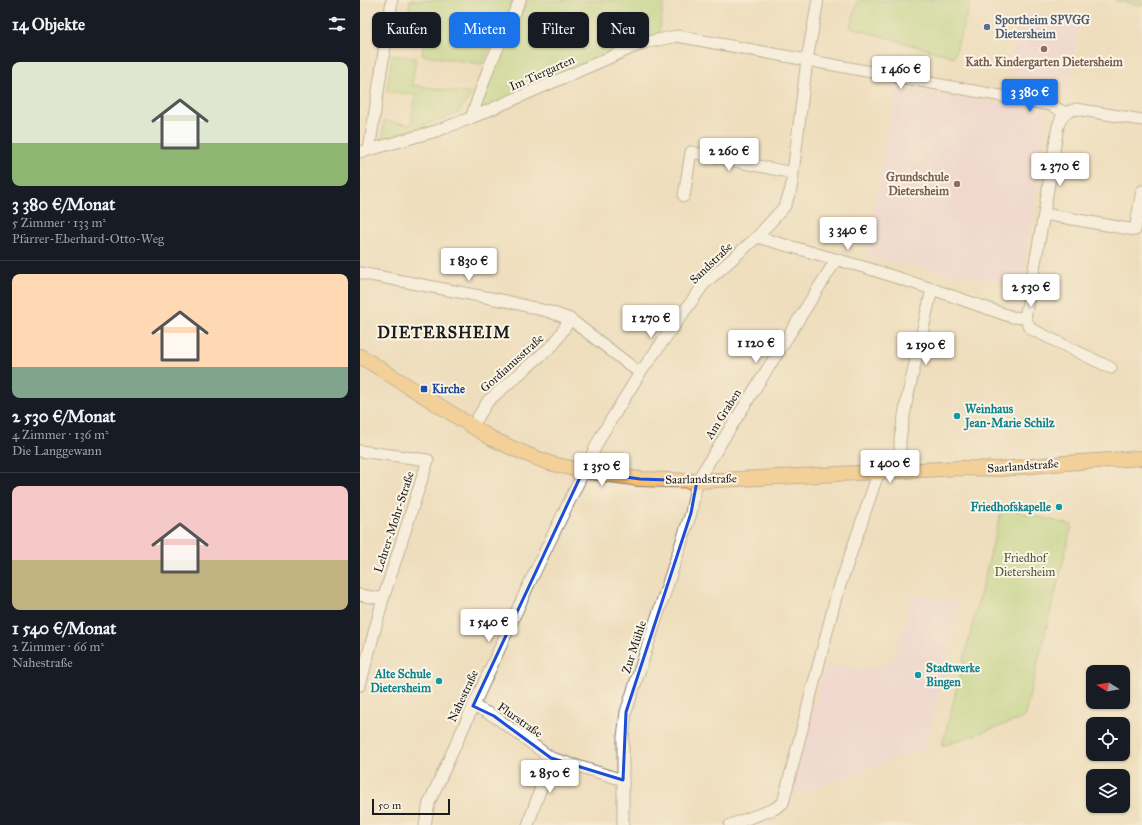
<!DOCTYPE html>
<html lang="de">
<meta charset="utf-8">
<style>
:root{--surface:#171b24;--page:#20242c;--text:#f1f3f6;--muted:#9ea1a6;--line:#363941;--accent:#1a73e8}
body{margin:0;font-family:"IM FELL Great Primer",serif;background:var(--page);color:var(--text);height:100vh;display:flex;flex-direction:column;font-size:15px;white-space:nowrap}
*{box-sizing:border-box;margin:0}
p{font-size:13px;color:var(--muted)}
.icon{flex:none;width:22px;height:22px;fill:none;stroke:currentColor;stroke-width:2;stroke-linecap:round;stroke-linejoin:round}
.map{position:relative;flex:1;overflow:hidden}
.drawer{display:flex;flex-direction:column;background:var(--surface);width:360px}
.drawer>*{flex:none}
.hud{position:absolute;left:12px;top:12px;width:380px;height:36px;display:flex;gap:8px}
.needle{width:26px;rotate:281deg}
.fabs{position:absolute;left:726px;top:665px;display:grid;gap:8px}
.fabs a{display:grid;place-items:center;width:44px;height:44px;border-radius:8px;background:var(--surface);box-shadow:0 1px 3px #0004;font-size:20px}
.scale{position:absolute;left:12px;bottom:10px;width:78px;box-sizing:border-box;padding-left:4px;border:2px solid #1c1c1c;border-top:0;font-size:11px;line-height:14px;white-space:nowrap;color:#1c1c1c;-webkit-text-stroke:3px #fcf5e5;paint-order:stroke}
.price{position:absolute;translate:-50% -34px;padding:0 9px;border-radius:4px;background:#fff;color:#222;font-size:13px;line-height:26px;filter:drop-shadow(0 1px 2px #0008)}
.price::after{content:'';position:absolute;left:50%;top:24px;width:12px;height:9px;margin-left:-6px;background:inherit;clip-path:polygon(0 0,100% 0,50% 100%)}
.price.current{background:var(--accent);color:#fff}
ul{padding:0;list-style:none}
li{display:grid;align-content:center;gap:8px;height:212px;padding:0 12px}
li+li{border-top:1px solid var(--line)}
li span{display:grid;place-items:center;height:124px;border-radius:8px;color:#555}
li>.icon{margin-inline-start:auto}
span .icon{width:72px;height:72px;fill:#fffc;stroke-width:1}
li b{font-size:17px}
h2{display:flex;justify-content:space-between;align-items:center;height:48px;padding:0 12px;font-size:17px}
.tag{padding:0 14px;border-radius:8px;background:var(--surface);box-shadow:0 1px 3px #0004;font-size:14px;line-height:36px}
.tag.current{background:var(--accent);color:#fff}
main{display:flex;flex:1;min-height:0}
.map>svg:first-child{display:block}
.built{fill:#f1d0e3}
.green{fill:#b1d882;stroke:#667a4f}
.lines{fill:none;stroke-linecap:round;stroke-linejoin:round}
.minor-casing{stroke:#857d6c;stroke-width:13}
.major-casing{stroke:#857d6c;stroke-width:16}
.minor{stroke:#fff;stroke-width:11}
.major{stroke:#fabe6d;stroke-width:14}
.marked{fill:none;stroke:#1d4ed8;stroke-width:3;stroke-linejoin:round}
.service-dot{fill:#5c6f8a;stroke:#fcf5e5;stroke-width:1.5}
.education-dot{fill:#8d6e63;stroke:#fcf5e5;stroke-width:1.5}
.transit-dot{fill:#1a4fb4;stroke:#fcf5e5;stroke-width:1.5}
.culture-dot{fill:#0f9aa8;stroke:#fcf5e5;stroke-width:1.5}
.labels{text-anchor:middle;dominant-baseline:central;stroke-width:4;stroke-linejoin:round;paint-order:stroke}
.service-label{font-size:12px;font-weight:bold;fill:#4e5e75;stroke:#fcf5e5;text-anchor:start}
.education-label{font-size:12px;font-weight:bold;fill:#785e54;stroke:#fcf5e5}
.street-label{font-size:12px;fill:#1c1c1c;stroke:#fcf5e5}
.transit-label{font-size:12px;font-weight:bold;fill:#164399;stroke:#fcf5e5;text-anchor:start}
.culture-label{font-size:12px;font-weight:bold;fill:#0d838f;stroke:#fcf5e5;text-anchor:start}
.park-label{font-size:12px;fill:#49543b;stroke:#fcf5e5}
.district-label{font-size:16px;font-weight:bold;letter-spacing:1px;fill:#1c1c1c;stroke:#fcf5e5}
</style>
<main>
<section class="drawer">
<h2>14 Objekte<svg class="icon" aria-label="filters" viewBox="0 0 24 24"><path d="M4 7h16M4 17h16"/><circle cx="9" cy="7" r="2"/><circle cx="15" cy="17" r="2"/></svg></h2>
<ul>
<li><span style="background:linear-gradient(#dfe7d0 65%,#8fb573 0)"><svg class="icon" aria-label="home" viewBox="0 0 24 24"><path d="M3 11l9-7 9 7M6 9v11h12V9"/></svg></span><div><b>3 380 €/Monat</b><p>5 Zimmer · 133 m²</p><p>Pfarrer-Eberhard-Otto-Weg</p></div></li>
<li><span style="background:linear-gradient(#ffd9b3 75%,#7fa58c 0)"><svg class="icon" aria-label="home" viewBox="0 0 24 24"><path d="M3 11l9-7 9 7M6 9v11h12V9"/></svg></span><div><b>2 530 €/Monat</b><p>4 Zimmer · 136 m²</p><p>Die Langgewann</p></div></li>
<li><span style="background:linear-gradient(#f6c9c9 60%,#c2b280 0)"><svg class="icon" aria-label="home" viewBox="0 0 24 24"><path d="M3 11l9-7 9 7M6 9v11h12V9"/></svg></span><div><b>1 540 €/Monat</b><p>2 Zimmer · 66 m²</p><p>Nahestraße</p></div></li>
</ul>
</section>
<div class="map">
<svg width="782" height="825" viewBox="0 0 782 825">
<rect width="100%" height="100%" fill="#fcf5e5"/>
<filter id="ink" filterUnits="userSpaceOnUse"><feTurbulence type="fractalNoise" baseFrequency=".025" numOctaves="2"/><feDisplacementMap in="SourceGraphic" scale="8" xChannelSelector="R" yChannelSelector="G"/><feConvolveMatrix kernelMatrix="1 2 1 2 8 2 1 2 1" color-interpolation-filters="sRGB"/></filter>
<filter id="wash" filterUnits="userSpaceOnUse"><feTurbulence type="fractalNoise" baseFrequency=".012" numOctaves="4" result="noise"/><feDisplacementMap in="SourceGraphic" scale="16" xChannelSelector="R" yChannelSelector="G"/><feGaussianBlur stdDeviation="0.9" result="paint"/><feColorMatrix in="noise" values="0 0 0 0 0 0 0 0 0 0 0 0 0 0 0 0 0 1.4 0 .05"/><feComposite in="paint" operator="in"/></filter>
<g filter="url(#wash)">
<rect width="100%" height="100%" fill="#eedebd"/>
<!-- built -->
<path class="built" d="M660 13 720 24 709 86 648 74Z
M535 86 688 111 661 285 505 257Z
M552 594 601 603 565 748 429 798 465 667 518 668 532 662Z"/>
<!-- green -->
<path class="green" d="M50 0H154L122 64 62 55 67 19 48 16Z
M167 0H304L299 34 238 58 117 113 134 71Z
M498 0H611L594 57 490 27Z
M754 0H782V6Z
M32 55 56 58 52 85 112 94 97 114 22 139 24 121 51 125 55 95 27 91Z
M642 508 712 525 664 718 582 746Z"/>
</g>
<g filter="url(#ink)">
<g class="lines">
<defs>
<path id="minor" d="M111 118 129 67 160 0
M9 150 32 0
M0 152 9 150 76 131 111 118 283 43 317 36 690 105 706 113
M324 196 331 152 433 173
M684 214 775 230 782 191
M397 237 507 268 572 289 652 317 665 318 671 329 751 368
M0 273 146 301 190 312 210 319 280 373
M665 318 684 214 698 126C702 115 704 112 716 109L782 120
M112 427 128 401 194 344 210 319
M0 451 68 460 23 599 0 685
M540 471V439L547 399 572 289
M0 595 23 599
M113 706 134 716 191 758 263 780
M65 825 69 803 169 584 241 436 280 373 344 284 397 237 425 206 431 189 447 60 458 0
M168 825 191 758
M263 825V738L266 712 331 513 337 481 476 260
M370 825 414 809 423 803 476 597 519 471"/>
<path id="major" d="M0 356 131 438 154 449 189 463 223 471 280 479 337 481 601 468 641 469 705 463 782 458"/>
</defs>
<!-- minor casing -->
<use href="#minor" class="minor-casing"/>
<!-- major casing -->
<use href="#major" class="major-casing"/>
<!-- minor -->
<use href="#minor" class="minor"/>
<!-- major -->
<use href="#major" class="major"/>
</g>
</g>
<!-- marked area -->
<path d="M0 0H782V825H0ZM223 471 280 479 337 481 331 513 266 712 263 780 191 758 134 716 113 706Z" fill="#eedebd" fill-opacity=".55" fill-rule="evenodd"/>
<path class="marked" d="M223 471 280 479 337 481 331 513 266 712 263 780 191 758 134 716 113 706Z"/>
<!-- markers -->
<circle class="service-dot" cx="627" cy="27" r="4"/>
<g class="education-dot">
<circle cx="684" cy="49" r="4"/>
<circle cx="597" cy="184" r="4"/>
</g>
<rect class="transit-dot" x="60" y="385" width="8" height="8" rx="2"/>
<g class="culture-dot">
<circle cx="597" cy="416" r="4"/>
<circle cx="699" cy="507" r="4"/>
<circle cx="558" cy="675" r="4"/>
<circle cx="79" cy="681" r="4"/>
</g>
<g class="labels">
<!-- service labels -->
<g class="service-label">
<text x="635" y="20">Sportheim SPVGG<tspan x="635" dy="14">Dietersheim</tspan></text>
</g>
<!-- education labels -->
<g class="education-label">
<text x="684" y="62">Kath. Kindergarten Dietersheim</text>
<text x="589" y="177" text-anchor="end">Grundschule<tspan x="589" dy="14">Dietersheim</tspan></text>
</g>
<!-- street labels -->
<g class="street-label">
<text transform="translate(182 73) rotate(-24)">Im Tiergarten</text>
<text transform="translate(351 263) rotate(-44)">Sandstraße</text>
<text transform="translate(152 363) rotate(-42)">Gordianusstraße</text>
<text transform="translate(363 414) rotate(-58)">Am Graben</text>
<text transform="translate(663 466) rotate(-4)">Saarlandstraße</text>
<text transform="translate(341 479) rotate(-1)">Saarlandstraße</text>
<text transform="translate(34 522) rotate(-72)">Lehrer-Mohr-Straße</text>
<text transform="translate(274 647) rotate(-72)">Zur Mühle</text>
<text transform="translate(103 696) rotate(-65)">Nahestraße</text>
<text transform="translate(160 720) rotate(35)">Flurstraße</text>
</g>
<!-- transit labels -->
<g class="transit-label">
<text x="72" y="389">Kirche</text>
</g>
<!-- culture labels -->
<g class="culture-label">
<text x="605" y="409">Weinhaus<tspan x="605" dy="14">Jean-Marie Schilz</tspan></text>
<text x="691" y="507" text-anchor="end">Friedhofskapelle</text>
<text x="566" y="668">Stadtwerke<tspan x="566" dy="14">Bingen</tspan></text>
<text x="71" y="674" text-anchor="end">Alte Schule<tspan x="71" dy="14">Dietersheim</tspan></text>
</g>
<!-- park labels -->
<g class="park-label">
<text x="665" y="558">Friedhof<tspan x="665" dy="14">Dietersheim</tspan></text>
</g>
<!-- district labels -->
<g class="district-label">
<text x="84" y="332">DIETERSHEIM</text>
</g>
</g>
</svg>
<div class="fabs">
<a><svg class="needle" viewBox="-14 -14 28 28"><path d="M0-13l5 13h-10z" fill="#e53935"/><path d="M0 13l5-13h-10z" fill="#9ea1a6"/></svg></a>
<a><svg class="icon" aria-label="locate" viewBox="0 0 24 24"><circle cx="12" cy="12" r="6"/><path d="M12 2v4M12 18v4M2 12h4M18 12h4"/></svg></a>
<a><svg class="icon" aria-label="layers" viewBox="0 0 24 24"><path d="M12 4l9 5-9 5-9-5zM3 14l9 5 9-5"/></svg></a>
</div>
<div class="scale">50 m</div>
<b class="price" style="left:541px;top:90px">1 460 €</b>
<b class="price current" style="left:670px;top:113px">3 380 €</b>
<b class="price" style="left:369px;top:172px">2 260 €</b>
<b class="price" style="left:700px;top:187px">2 370 €</b>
<b class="price" style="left:488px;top:251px">3 340 €</b>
<b class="price" style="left:109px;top:282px">1 830 €</b>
<b class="price" style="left:671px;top:308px">2 530 €</b>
<b class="price" style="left:291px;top:339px">1 270 €</b>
<b class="price" style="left:396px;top:364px">1 120 €</b>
<b class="price" style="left:566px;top:366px">2 190 €</b>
<b class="price" style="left:530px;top:484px">1 400 €</b>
<b class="price" style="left:242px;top:487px">1 350 €</b>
<b class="price" style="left:129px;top:643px">1 540 €</b>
<b class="price" style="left:190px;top:794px">2 850 €</b>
<div class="hud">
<a class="tag">Kaufen</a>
<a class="tag current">Mieten</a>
<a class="tag">Filter</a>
<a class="tag">Neu</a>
</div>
</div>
</main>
